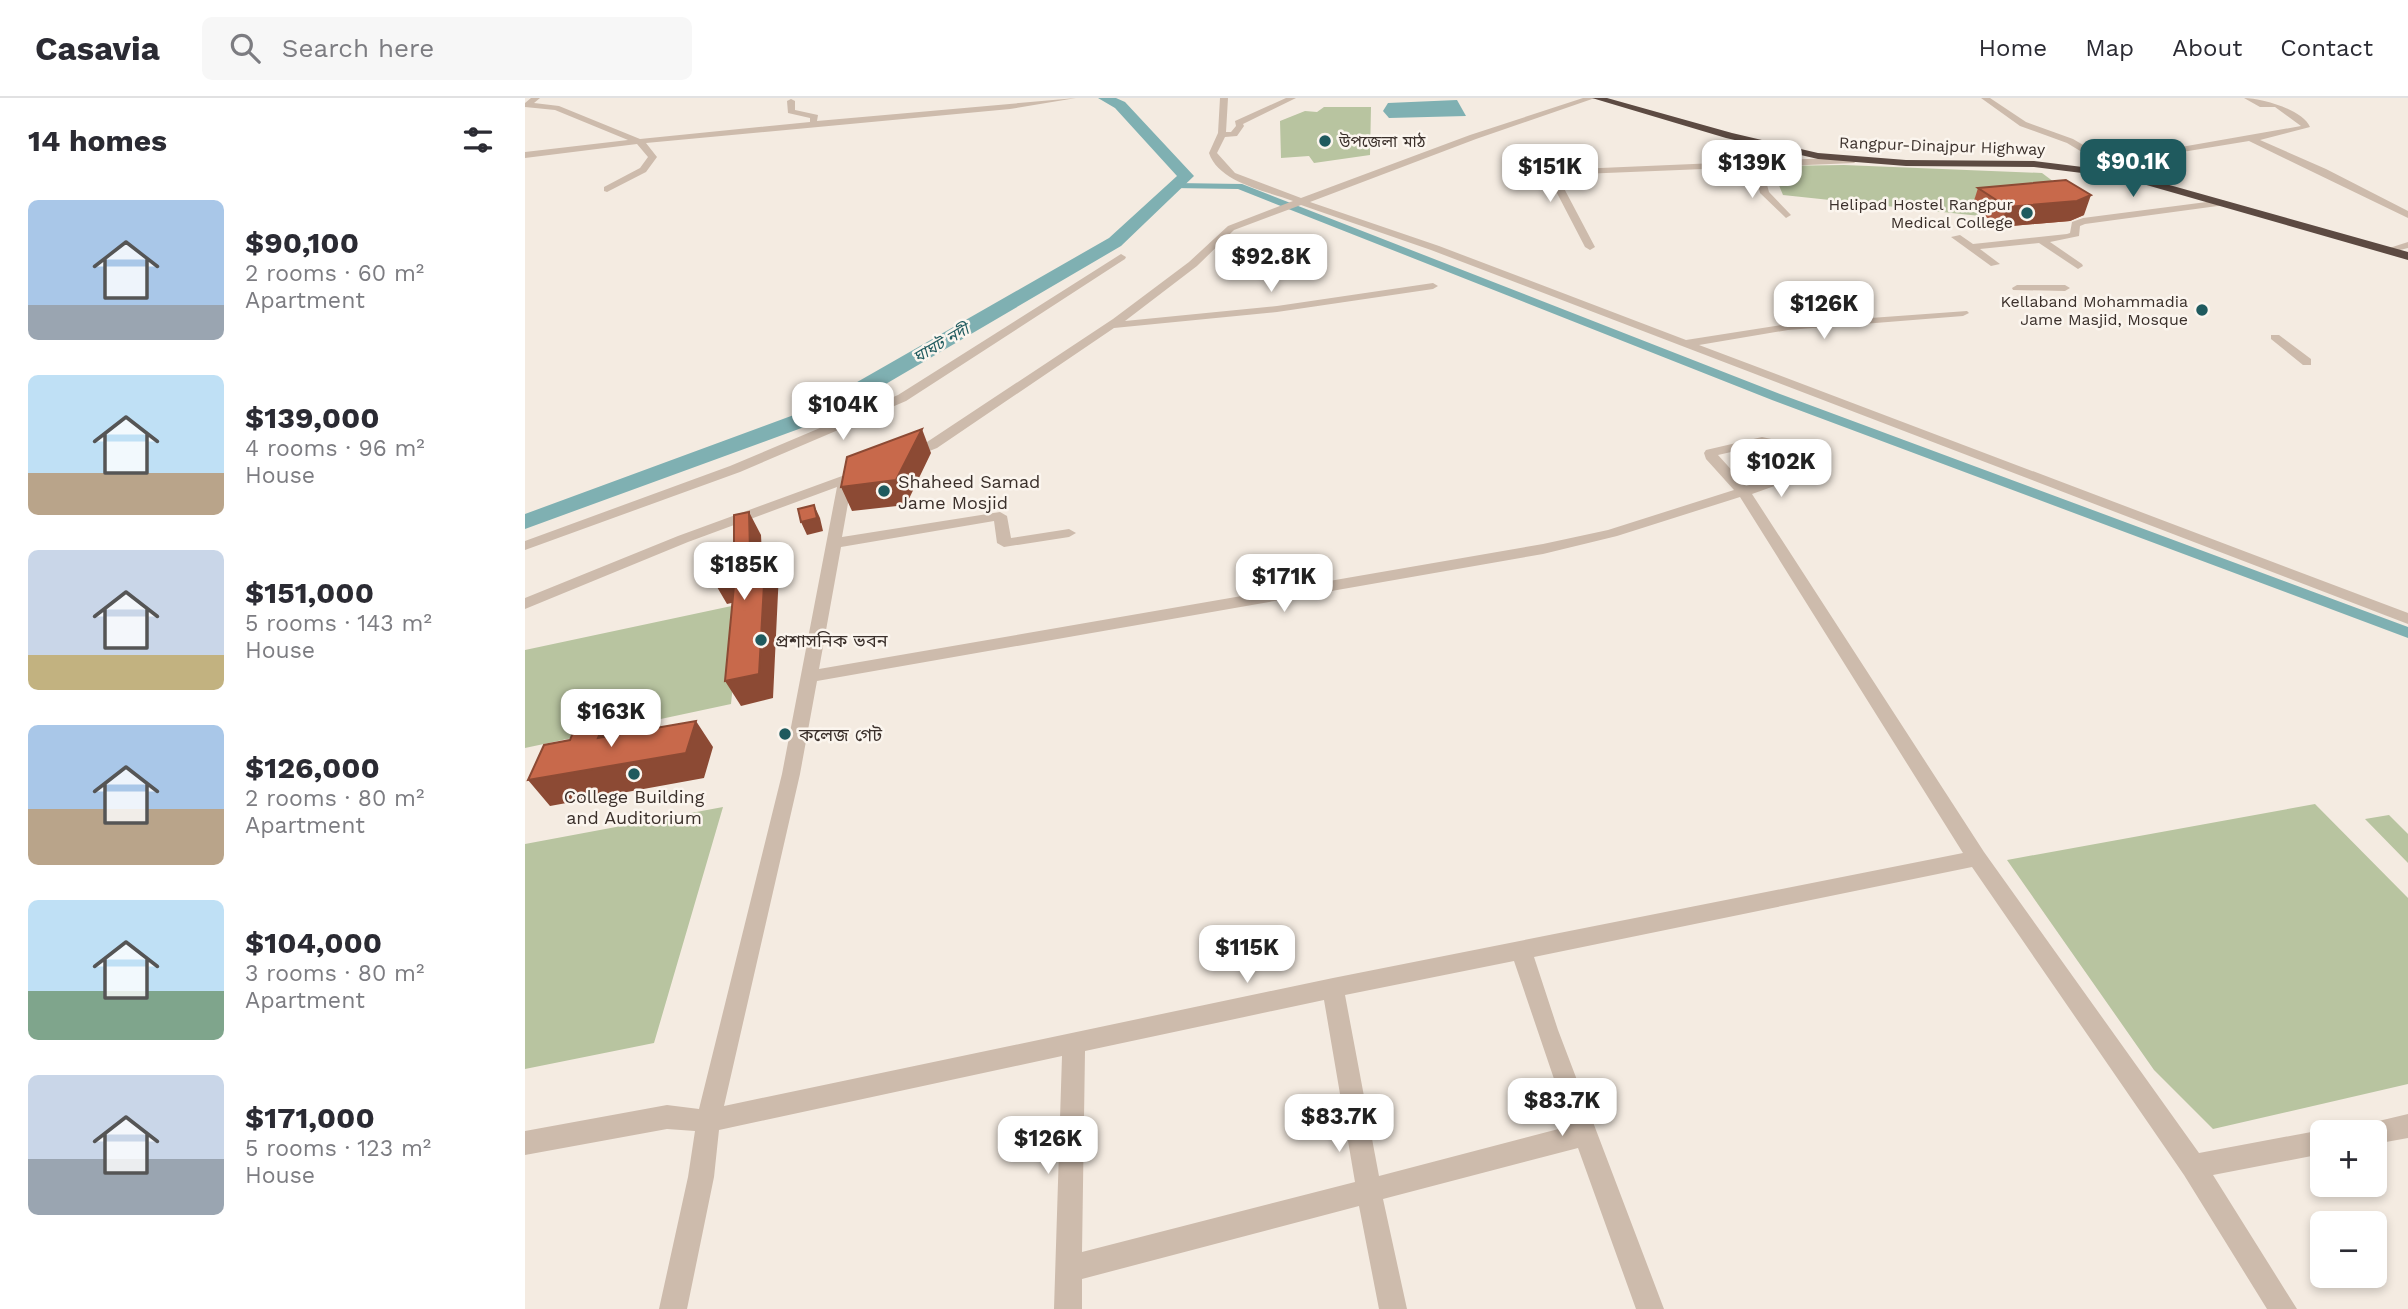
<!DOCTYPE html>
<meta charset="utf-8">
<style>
:root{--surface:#fff;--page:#f7f7f7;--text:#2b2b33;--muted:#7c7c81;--line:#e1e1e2;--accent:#1f5a5e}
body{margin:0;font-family:"Work Sans","Noto Sans Bengali",sans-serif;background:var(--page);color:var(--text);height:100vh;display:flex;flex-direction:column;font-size:26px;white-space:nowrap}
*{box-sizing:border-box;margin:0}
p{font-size:23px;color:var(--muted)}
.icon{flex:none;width:38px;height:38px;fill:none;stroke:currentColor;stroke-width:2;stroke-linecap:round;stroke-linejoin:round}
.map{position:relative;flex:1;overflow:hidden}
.drawer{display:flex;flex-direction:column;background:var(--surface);width:525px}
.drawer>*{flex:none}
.buttons{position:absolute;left:1785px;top:1022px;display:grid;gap:14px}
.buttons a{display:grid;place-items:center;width:77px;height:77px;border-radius:10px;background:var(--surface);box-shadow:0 4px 10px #0003;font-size:35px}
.price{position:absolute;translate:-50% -60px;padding:0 16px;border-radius:14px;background:#fff;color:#222;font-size:23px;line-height:46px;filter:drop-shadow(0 2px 4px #0008)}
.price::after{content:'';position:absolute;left:50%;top:42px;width:21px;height:16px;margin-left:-10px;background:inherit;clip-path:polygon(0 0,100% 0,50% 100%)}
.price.selected{background:var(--accent);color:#fff}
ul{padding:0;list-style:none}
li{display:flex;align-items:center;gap:21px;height:175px;padding:0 28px}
li span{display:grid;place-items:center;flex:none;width:196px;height:140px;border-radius:10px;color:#555}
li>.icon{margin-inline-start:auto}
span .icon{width:84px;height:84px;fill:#fffc;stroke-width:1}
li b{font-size:30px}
h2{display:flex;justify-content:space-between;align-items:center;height:84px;padding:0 28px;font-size:30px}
header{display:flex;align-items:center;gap:42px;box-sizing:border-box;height:98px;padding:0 35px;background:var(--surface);border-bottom:2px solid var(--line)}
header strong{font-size:33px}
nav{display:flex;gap:38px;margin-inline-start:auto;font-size:24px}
.search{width:490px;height:63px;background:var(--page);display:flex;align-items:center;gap:18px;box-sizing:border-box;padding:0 24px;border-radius:10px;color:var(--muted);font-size:26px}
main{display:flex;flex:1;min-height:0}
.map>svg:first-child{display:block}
.green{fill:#b8c4a0}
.water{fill:#7fb0b2}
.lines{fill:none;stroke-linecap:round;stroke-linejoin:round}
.canal{fill:#7fb0b2;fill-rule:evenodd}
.river{fill:#7fb0b2;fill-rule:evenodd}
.minor{fill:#cdbbac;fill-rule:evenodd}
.highway{fill:#5c4a42;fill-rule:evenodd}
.wall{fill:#ac5a40}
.shaded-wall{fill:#8c4a34}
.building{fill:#c8694b;stroke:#8c4a34;stroke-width:2}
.poi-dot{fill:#1f5a5e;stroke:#fbf5ee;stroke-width:2.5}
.labels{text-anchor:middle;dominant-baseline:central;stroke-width:5;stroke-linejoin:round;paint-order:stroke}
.far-poi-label{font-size:16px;fill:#3b302b;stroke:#fbf5ee;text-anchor:end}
.far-street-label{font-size:16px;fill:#3b302b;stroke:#fbf5ee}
.far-water-label{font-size:16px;font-style:italic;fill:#1f5a5e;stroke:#fbf5ee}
.poi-label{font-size:18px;fill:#3b302b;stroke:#fbf5ee;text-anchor:start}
</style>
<header>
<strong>Casavia</strong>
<div class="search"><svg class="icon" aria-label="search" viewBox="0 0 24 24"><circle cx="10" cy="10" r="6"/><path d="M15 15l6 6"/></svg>Search here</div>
<nav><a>Home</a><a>Map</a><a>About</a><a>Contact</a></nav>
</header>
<main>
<section class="drawer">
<h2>14 homes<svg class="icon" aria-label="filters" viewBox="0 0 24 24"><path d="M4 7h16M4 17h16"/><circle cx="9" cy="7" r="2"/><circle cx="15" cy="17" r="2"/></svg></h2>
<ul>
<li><span style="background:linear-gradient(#a9c7e8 75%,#9aa5b1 0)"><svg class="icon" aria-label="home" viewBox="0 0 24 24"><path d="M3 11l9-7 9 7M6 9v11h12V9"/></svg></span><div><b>$90,100</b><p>2 rooms · 60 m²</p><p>Apartment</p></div></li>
<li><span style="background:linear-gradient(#bfe0f5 70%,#b9a48a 0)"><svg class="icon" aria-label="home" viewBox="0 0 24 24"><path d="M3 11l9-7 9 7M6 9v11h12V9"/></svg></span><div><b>$139,000</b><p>4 rooms · 96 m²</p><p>House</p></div></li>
<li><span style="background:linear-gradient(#c9d6e8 75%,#c2b280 0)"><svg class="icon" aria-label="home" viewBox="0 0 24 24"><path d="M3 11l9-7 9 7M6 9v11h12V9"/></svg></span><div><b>$151,000</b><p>5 rooms · 143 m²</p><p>House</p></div></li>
<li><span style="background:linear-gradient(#a9c7e8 60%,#b9a48a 0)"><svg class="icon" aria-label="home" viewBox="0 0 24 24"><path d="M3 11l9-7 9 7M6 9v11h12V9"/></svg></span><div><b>$126,000</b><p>2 rooms · 80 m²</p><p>Apartment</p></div></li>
<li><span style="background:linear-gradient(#bfe0f5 65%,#7fa58c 0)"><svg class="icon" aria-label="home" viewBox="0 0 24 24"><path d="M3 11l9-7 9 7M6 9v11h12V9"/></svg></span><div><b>$104,000</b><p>3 rooms · 80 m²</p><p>Apartment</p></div></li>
<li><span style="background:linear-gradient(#c9d6e8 60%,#9aa5b1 0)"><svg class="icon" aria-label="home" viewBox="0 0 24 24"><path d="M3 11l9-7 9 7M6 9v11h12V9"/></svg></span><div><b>$171,000</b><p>5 rooms · 123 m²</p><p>House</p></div></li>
</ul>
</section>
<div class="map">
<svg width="1883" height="1211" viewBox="0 0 1883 1211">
<rect width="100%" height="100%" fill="#f4ebe1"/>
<!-- green -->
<path class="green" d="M799 9H846L845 57 789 65 784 58 756 60 755 23 780 13 792 14Z
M1319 67 1517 75 1549 99 1442 108 1455 118 1258 97 1246 68Z
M216 506 206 606 0 650V552Z
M1790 706 1883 800V986L1688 1031 1629 972 1482 762Z
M198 709 129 945 0 971V746Z
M1864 717 1883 736V765L1840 721Z"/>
<!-- water -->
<path class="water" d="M932 2 941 18 864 20 858 13 863 5Z"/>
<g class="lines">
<!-- canal -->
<path class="canal" d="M651 85 717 86 1255 296 1883 529V540L1247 302 713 91 648 90V86Z"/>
<!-- river -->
<path class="river" d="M573 0H591L600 4 669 78 596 148 301 321 0 431V416L285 311 584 140 652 78 590 10Z"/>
<!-- minor -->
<path class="minor" d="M6 0H15L9 5 34 8 115 41 285 24V20L263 15 262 3 266 1 270 3V12L293 17 292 23 551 0 485 11 121 45 132 59 121 74 82 94 79 93V89L115 70 123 59 112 46 0 60V54L103 42 30 12 0 9V5Z
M695 0H703L701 34H706L711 28 710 23 761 0H771L718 26 719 28 712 38 700 39 692 55 710 75 776 100 945 37 1058 0H1070L951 41 785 104 914 148 1161 242 1263 226 1442 213 1444 215 1438 218 1263 232 1174 247 1883 515V526L906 152 776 107 709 132 672 168 600 223 752 208 908 185 913 188 908 191 752 214 589 230 412 350 387 360H377V354L402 344 588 221 664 164 703 128 768 103C742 93 694 85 684 55L693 35Z
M1456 0H1465L1501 24 1548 41 1592 67 1639 52 1776 28 1750 9H1735L1719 0C1737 0 1778 12 1785 29L1735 42 1801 71 1883 113V120L1724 43 1639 57 1598 71 1608 78 1600 80 1542 45 1495 28Z
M992 51 1017 62 1029 72 1329 59 1333 62 1329 65 1237 69 1244 94 1266 117 1261 120 1235 95 1228 69 1032 77 1070 149 1065 152 1060 149 1020 72 989 56Z
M1697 102 1700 103V107L1560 126 1555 128 1554 138 1525 144 1557 166 1558 168 1553 171 1514 145 1455 151 1475 166 1466 168 1426 139 1435 137 1448 146 1542 136 1545 135 1547 124 1558 120Z
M1883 144V150L1863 155 1858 152Z
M596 156 601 159 600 161 381 303 215 374 0 452V443L205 368 373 297Z
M1492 187H1540L1545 190 1540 193 1488 192 1487 190Z
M1746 237H1754L1786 261V267H1778L1746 241Z
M1237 339 1251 342 1288 374 1227 396 1459 754 1674 1055 1797 1032 1802 1034H1797V1056L1688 1077 1772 1211H1742L1659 1077 1447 769 1009 859 1033 932 1139 1211H1111L1053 1050 858 1101 882 1211H854L834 1108 557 1181V1211H529L537 958 194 1032 189 1079 162 1211H134L163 1079 170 1033 142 1031 0 1057V1033L142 1007 174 1011 257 676 312 389 163 444 0 511V500L153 438 339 370 346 374 327 383 317 439 475 414 482 418 486 440 544 431 551 435 544 439 479 449 472 445 469 423 316 449 294 571 1018 446 1083 432 1209 392 1181 361 1179 355 1181 352ZM1237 347 1271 373 1221 388 1193 357ZM1215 399 1438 755 808 880 199 1008 275 676 292 583 1018 456 1092 438ZM989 863 1045 1028 854 1078 820 897ZM799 902 830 1084 557 1154 560 953Z
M1883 1016V1040L1850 1046V1034H1838L1841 1026Z"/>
<!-- highway -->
<path class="highway" d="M1067 0H1082L1207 35 1293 55 1381 62 1509 63 1598 74 1883 154V162L1597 80 1509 69 1381 68 1293 61 1201 40Z"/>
</g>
<!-- wall -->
<path class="wall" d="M1453 90 1559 117 1545 123 1475 129 1447 109Z"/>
<!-- shaded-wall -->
<path class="shaded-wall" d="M1566 97 1559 117 1545 123 1475 129 1482 109Z
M397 331 406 355 381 407 327 413 316 389Z
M289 407 295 420 298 433 282 437 276 424Z
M224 414 236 437 238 478 225 454Z
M241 450 254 474 248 600 216 608 200 583Z
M210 477 224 501 202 506 188 482Z
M171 623 188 649 179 680 25 708 3 682Z
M78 627 97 653 73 640Z"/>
<!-- building -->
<path class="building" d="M1541 82 1566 97 1552 103 1482 109 1453 90Z
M397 331 371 382 316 389 322 359Z
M289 407 292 420 276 424 273 411Z
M224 414 225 454 241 450 234 576 200 583 210 477 188 482 191 461 209 457V417Z
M171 623 161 655 3 682 19 647 45 642 49 632 78 627 73 640Z"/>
<!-- markers -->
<g class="poi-dot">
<circle cx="800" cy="43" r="7"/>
<circle cx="1502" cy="115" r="7"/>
<circle cx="1677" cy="212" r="7"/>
<circle cx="359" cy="393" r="7"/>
<circle cx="236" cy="542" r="7"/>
<circle cx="260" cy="636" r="7"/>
<circle cx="109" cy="676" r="7"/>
</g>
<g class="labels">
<!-- far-poi labels -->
<g class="far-poi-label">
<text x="814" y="43" text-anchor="start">উপজেলা মাঠ</text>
<text x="1488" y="106">Helipad Hostel Rangpur<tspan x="1488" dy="18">Medical College</tspan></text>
<text x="1663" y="203">Kellaband Mohammadia<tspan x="1663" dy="18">Jame Masjid, Mosque</tspan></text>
</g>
<!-- far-street labels -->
<g class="far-street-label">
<text transform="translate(1417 48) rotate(2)">Rangpur-Dinajpur Highway</text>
</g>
<!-- far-water labels -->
<g class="far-water-label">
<text transform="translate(416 245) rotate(-30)">ঘাঘট নদী</text>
</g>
<!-- poi labels -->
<g class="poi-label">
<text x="373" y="383">Shaheed Samad<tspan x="373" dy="21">Jame Mosjid</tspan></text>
<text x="250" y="542">প্রশাসনিক ভবন</text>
<text x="274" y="636">কলেজ গেট</text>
<text x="109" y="698" text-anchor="middle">College Building<tspan x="109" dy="21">and Auditorium</tspan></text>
</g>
</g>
</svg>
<div class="buttons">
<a>+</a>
<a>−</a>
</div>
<b class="price selected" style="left:1608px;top:101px">$90.1K</b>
<b class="price" style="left:1227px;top:102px">$139K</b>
<b class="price" style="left:1025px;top:106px">$151K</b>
<b class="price" style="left:746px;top:196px">$92.8K</b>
<b class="price" style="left:1299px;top:243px">$126K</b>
<b class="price" style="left:318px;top:344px">$104K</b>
<b class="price" style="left:1256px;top:401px">$102K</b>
<b class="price" style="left:219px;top:504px">$185K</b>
<b class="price" style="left:759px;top:516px">$171K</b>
<b class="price" style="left:86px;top:651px">$163K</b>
<b class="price" style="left:722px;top:887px">$115K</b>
<b class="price" style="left:1037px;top:1040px">$83.7K</b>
<b class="price" style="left:814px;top:1056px">$83.7K</b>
<b class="price" style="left:523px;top:1078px">$126K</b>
</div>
</main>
